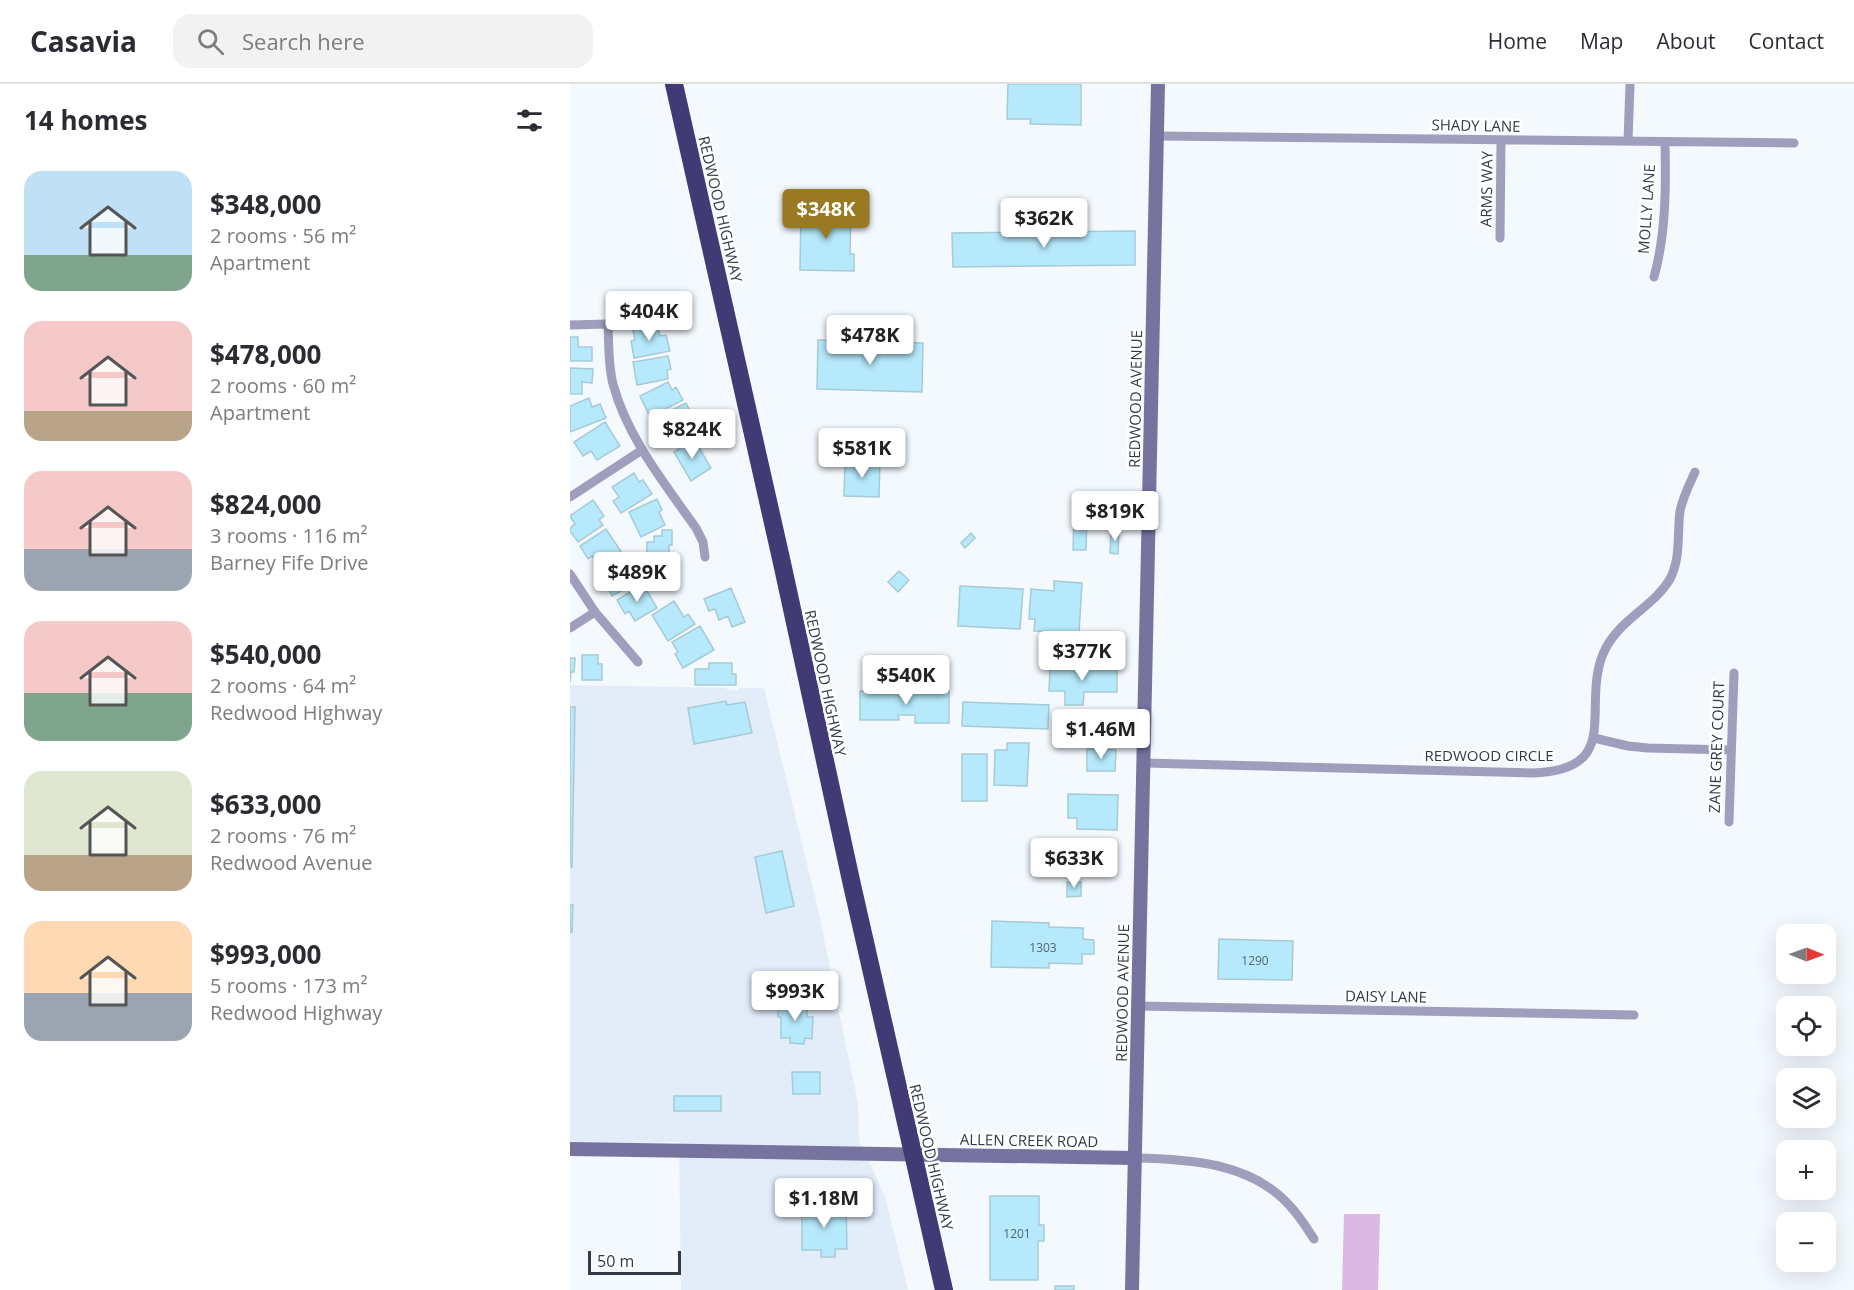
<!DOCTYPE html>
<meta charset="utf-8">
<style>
:root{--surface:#fff;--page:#f2f2f3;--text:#2b2b33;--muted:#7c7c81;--line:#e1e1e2;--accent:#997a23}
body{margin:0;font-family:"Open Sans",sans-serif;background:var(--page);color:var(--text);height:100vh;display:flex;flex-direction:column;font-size:22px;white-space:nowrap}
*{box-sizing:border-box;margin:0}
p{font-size:20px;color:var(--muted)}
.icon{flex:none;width:33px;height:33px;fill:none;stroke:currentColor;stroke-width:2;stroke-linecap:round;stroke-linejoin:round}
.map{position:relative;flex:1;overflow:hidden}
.sheet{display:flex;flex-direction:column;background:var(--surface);width:570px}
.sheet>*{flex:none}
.needle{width:39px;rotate:91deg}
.buttons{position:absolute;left:1206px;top:840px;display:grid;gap:12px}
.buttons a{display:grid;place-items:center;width:60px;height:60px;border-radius:12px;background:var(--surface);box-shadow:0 6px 24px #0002;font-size:30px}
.scale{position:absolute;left:18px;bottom:15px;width:93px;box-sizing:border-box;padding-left:6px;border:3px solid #323a44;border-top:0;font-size:16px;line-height:21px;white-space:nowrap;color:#323a44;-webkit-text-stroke:4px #fff;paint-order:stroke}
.price{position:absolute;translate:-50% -51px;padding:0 14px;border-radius:6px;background:#fff;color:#222;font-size:20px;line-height:39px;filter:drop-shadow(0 2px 3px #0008)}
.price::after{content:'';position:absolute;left:50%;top:36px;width:18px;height:14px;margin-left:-9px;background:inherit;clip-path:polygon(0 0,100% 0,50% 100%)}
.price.current{background:var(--accent);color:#fff}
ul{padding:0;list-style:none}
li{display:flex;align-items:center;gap:18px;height:150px;padding:0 24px}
li span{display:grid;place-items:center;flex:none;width:168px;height:120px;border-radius:18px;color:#555}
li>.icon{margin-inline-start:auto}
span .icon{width:72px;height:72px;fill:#fffc;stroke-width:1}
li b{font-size:26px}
h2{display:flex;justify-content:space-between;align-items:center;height:72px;padding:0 24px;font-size:26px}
header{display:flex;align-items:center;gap:36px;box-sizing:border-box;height:84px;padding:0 30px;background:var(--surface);border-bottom:2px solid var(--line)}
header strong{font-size:28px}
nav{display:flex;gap:33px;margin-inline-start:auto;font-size:21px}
.search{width:420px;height:54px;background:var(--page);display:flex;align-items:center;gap:15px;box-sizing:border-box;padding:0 21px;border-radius:18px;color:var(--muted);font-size:22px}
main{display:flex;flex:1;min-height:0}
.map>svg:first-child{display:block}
.built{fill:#e3edfa}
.green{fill:#dcb9e5}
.building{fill:#b5e9fb;stroke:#a6cad6;stroke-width:1.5}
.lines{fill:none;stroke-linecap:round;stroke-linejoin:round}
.street{stroke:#9f9fbd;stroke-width:9}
.secondary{stroke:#76749f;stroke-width:14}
.highway{stroke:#413a75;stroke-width:18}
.labels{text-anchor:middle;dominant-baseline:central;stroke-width:5;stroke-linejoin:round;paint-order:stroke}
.number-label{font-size:12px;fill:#536672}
.street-label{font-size:15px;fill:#323a44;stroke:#fff}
</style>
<header>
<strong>Casavia</strong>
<div class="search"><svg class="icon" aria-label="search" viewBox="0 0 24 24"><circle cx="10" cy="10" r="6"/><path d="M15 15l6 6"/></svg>Search here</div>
<nav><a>Home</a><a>Map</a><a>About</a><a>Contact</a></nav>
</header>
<main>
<section class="sheet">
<h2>14 homes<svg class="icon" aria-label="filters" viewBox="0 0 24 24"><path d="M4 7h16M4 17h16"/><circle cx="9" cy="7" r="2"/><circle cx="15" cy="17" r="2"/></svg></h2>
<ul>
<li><span style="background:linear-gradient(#bfe0f5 70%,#7fa58c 0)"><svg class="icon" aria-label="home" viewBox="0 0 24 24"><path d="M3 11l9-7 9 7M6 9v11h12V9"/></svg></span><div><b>$348,000</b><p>2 rooms · 56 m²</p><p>Apartment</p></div></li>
<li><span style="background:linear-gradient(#f6c9c9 75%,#b9a48a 0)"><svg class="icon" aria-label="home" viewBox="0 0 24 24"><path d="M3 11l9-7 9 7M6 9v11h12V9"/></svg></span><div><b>$478,000</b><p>2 rooms · 60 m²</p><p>Apartment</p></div></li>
<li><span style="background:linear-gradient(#f6c9c9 65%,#9aa5b1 0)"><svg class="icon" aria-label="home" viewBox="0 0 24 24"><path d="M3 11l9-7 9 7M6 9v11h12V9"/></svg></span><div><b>$824,000</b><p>3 rooms · 116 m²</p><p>Barney Fife Drive</p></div></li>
<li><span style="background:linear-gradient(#f6c9c9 60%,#7fa58c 0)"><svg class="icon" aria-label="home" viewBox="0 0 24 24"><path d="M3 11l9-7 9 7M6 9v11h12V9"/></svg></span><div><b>$540,000</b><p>2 rooms · 64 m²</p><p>Redwood Highway</p></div></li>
<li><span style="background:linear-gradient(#dfe7d0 70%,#b9a48a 0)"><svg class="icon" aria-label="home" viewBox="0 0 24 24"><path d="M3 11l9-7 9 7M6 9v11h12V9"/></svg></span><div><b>$633,000</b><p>2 rooms · 76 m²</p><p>Redwood Avenue</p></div></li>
<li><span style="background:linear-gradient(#ffd9b3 60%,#9aa5b1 0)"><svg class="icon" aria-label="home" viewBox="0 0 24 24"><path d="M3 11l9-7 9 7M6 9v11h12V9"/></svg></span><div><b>$993,000</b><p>5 rooms · 173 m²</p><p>Redwood Highway</p></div></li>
</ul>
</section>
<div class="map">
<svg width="1284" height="1206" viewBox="0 0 1284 1206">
<rect width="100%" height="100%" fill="#f4f9fe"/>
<!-- built -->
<path class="built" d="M0 601 157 604V606L168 607 169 604H194L247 821 288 1019 289 1057 315 1112 338 1206H111L109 1058 14 1059 0 1057Z"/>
<!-- green -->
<path class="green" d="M774 1130H810L808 1206H772Z"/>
<!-- building -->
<path class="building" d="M438 0H511V41L460 40 461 35H437Z
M231 125 281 126 280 170H284V187L230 186Z
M565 147V181L383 183 382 149Z
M87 241 90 252 96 251 100 267 64 274 61 257 65 256 63 246Z
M0 253H8V263H22V277H0Z
M248 256 353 259 352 308 247 305Z
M98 272 101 285 97 286 98 295 67 301 63 278Z
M0 284 23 285 22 299 12 298V310H0Z
M98 298 102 306 106 303 113 316 80 333 70 312Z
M19 314 22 323 30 320 36 334 0 348V322Z
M116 319 121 329 113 332 123 351 102 361 95 347 90 349 83 335Z
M35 338 50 362 27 376 21 367 13 372 4 358Z
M124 355 141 384 121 397 104 368Z
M275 377H310L309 413 274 412Z
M64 389 69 398 73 396 82 410 51 429 43 417 49 413 42 403Z
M87 415 92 426 89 428 95 441 71 453 59 428Z
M23 416 34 432 29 436 33 441 8 458 0 447V444L5 440 0 432Z
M504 432 517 433 516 466H503Z
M36 445 52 469 30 483 22 472 18 475 10 462Z
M92 446H102V461H99V482H77V458H84V452H92Z
M541 447H549L548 470 540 469Z
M401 449 405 454 395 464 391 459Z
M54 474 59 483 65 479 73 495 42 512 35 498 37 497 32 486Z
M329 487 339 496 328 508 318 498Z
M484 497 512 499 509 549 464 547 465 535H459L461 505 484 507Z
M73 500 87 524 65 537 59 527 55 530 47 516Z
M390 502 453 505 450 545 388 542Z
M161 504 175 538 162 543 158 532 149 536 145 525 139 527 134 515Z
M104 517 114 533 118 530 125 540 98 557 82 531Z
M130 542 144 566 113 584 105 570 108 568 102 558Z
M12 571H28V580H32V596H12Z
M0 574H5L4 588H1L0 598Z
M139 579H162V590H166V601H125V585H139Z
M480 584H547V608H514L513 621H495V607H479Z
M290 607H379V639H345V631H328L329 636H290Z
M156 617 157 621 175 618 182 649 124 660 118 624Z
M393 618 479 621 478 645 392 642Z
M0 623H5L2 783H0Z
M437 659H459L457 702 424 701 425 666H437Z
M517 665 546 666 545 687H517Z
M392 670H417V717H392Z
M498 710 548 711 547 746 507 745V734H498Z
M212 767 224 822 196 829 185 773Z
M497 798H511V812L497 813Z
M0 821H3L2 848H0Z
M422 837 479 839V843L513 844V855L524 856V870H512V880L479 879V884L421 883Z
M649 855 723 857 722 896 648 895Z
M208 919 238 920 237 933H243L242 955 235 954 234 960 220 959V954H211V933H208Z
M222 988H250V1010H223Z
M104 1012H151V1027H104Z
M420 1112H469V1141H474V1157H468V1196H420Z
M232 1121H276L277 1165H265V1173H251V1166H232Z
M485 1202H504V1206H485Z"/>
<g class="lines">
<!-- street -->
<path class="street" d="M587 52 1224 59
M1058 57 1060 0
M930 154 931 57
M1084 193C1096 150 1096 103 1095 59
M0 241 38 240C39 260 38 281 43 300 57 353 95 400 126 444L133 458 135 473
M0 413 72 366
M0 490 25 528 68 578
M0 544 25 528
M1024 654 1058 662 1078 664 1161 666
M574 679 963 689C1054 686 1011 624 1033 570 1047 536 1083 524 1100 495 1111 474 1107 450 1110 427 1113 413 1119 401 1125 388
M1159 738 1164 589
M568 922 1064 931
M564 1074C618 1075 680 1078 719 1121 729 1131 736 1143 744 1155"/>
<!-- secondary -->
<path class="secondary" d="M0 1065 564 1074
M562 1206 588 0"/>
<!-- highway -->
<path class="highway" d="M104 0 212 479 282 801 374 1206"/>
</g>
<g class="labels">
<!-- number labels -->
<g class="number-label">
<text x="473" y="863">1303</text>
<text x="685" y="876">1290</text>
<text x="447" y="1149">1201</text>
</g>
<!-- street labels -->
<g class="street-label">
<text transform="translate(906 41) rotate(1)">SHADY LANE</text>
<text transform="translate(916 105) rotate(-89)">ARMS WAY</text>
<text transform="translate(151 125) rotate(77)">REDWOOD HIGHWAY</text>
<text transform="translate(1076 125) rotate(-86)">MOLLY LANE</text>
<text transform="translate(565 315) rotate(-89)">REDWOOD AVENUE</text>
<text transform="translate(256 599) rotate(78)">REDWOOD HIGHWAY</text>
<text transform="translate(1146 663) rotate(-88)">ZANE GREY COURT</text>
<text x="919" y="671">REDWOOD CIRCLE</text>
<text transform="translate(552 909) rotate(-89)">REDWOOD AVENUE</text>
<text transform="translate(816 912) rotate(1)">DAISY LANE</text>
<text transform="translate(459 1056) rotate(1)">ALLEN CREEK ROAD</text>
<text transform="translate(362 1073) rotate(77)">REDWOOD HIGHWAY</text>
</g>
</g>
</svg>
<div class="buttons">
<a><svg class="needle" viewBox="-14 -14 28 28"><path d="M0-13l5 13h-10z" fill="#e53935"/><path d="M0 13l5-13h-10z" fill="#7c7c81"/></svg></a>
<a><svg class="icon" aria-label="locate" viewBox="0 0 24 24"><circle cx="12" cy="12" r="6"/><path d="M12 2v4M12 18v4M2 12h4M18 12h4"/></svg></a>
<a><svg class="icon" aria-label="layers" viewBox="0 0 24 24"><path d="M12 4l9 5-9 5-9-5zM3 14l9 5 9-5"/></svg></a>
<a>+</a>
<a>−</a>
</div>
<div class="scale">50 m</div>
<b class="price current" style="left:256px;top:156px">$348K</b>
<b class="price" style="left:474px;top:165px">$362K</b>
<b class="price" style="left:79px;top:258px">$404K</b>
<b class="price" style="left:300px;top:282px">$478K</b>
<b class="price" style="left:122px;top:376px">$824K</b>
<b class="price" style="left:292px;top:395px">$581K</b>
<b class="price" style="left:545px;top:458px">$819K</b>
<b class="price" style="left:67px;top:519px">$489K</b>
<b class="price" style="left:512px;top:598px">$377K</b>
<b class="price" style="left:336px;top:622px">$540K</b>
<b class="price" style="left:531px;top:676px">$1.46M</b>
<b class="price" style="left:504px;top:805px">$633K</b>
<b class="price" style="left:225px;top:938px">$993K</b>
<b class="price" style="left:254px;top:1145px">$1.18M</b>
</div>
</main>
